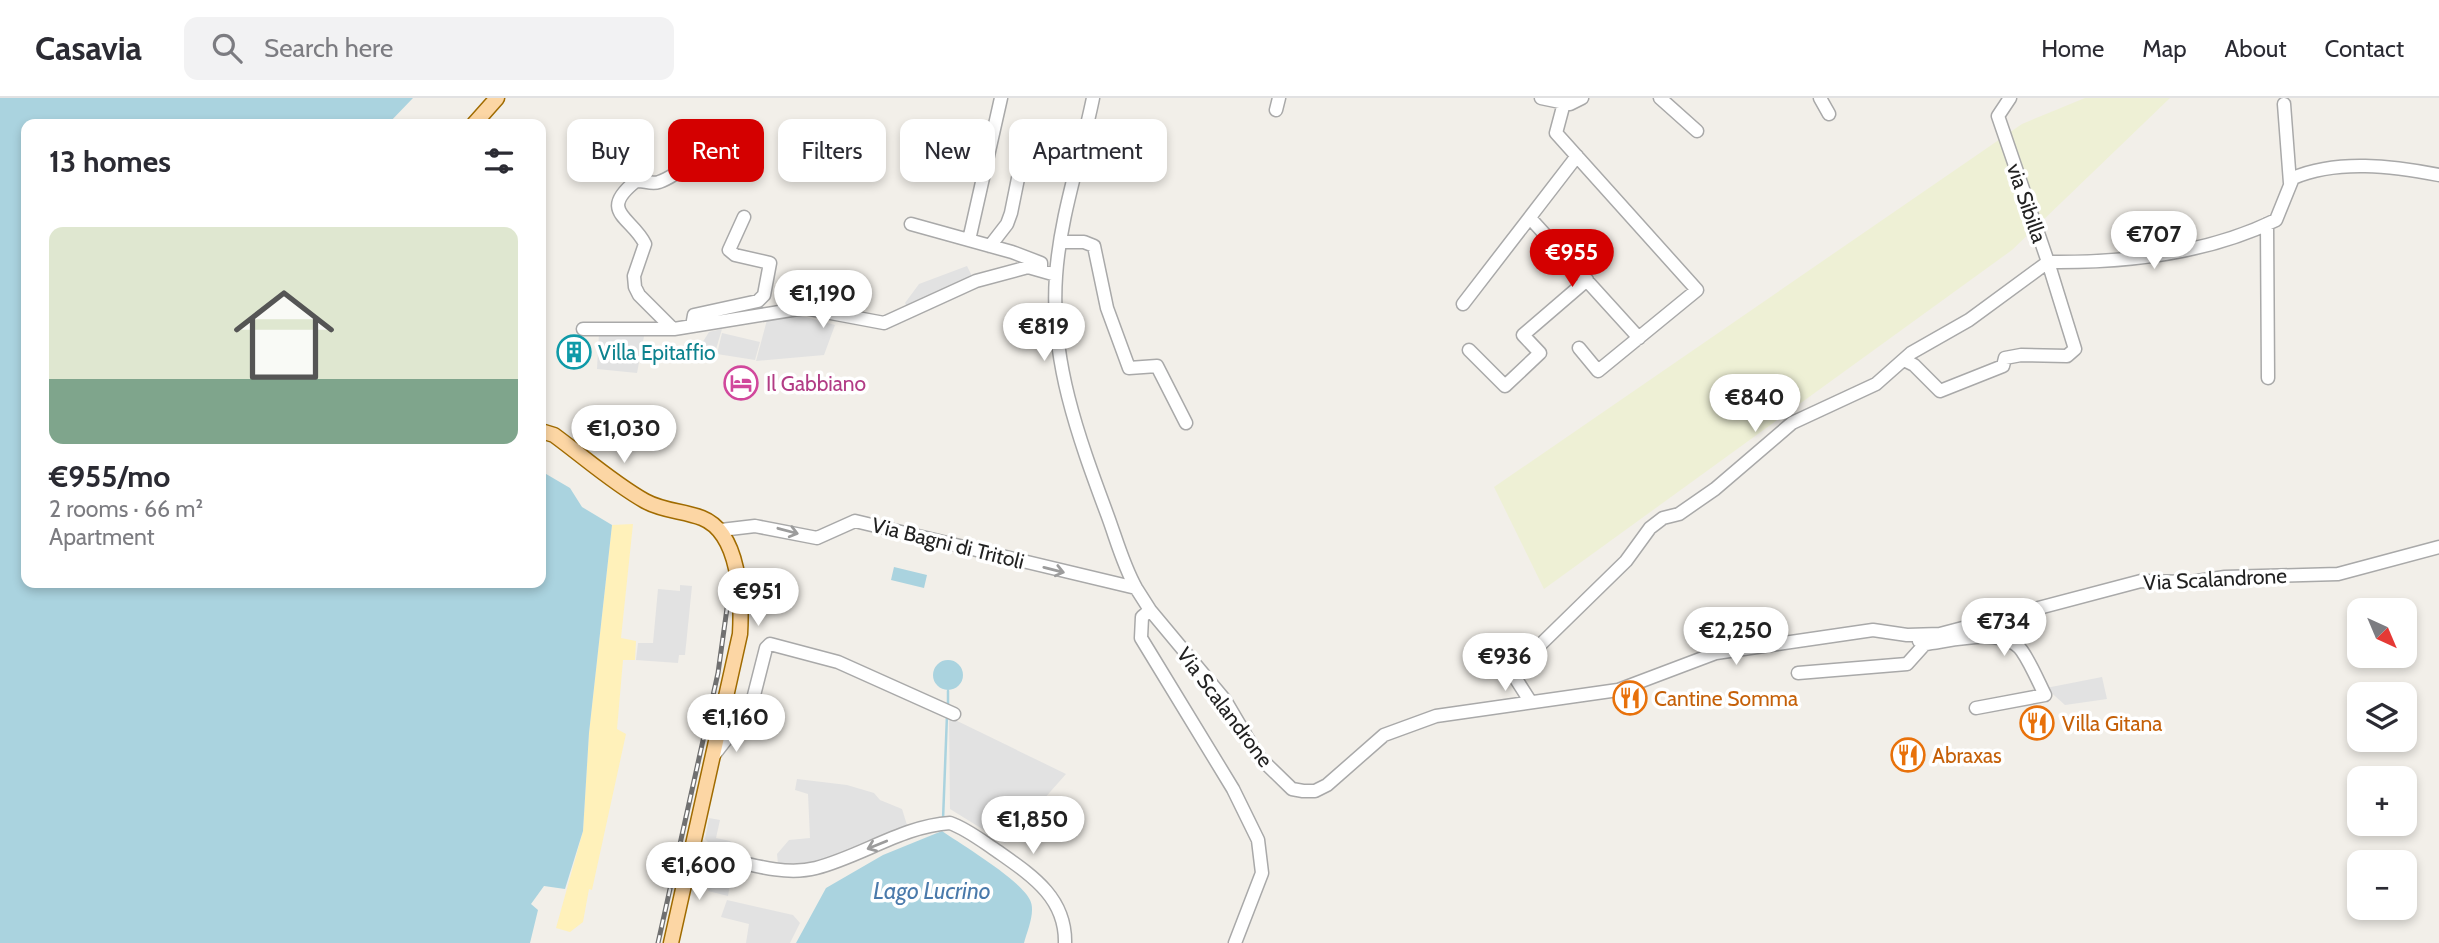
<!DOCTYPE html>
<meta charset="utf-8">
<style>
:root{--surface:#fff;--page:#f2f2f3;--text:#2b2b33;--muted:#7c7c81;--line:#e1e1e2;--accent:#d40000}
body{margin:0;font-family:Cabin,sans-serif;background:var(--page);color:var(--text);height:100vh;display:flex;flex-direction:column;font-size:26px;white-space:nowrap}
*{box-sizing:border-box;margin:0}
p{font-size:23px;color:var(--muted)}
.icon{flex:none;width:38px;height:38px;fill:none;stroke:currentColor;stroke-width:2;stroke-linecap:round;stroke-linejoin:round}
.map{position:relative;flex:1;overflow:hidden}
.sheet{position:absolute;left:21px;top:21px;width:525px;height:469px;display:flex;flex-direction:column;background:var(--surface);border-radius:14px;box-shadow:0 4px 10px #0003}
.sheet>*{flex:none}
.hud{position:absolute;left:567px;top:21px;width:665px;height:63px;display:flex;gap:14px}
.needle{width:46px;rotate:136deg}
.controls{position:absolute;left:2347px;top:500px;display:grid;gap:14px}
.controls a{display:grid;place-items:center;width:70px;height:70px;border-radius:14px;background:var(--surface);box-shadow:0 4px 10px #0003;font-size:35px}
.price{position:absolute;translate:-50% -60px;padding:0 16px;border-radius:24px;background:#fff;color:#222;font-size:23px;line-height:46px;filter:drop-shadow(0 2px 4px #0008)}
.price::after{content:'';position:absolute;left:50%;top:42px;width:21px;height:16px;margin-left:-10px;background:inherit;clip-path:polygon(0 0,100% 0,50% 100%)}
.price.on{background:var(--accent);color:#fff}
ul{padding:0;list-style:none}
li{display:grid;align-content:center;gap:14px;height:371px;padding:0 28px}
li+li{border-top:2px solid var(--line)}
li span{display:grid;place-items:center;height:217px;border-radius:14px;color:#555}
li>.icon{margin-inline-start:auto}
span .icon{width:126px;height:126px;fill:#fffc;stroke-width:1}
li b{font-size:30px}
h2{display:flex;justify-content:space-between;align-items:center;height:84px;padding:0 28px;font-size:30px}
.tag{padding:0 24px;border-radius:14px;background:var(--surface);box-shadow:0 4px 10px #0003;font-size:24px;line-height:63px}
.tag.on{background:var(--accent);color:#fff}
header{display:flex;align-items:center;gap:42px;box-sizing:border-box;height:98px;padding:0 35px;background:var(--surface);border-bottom:2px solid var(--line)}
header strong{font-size:33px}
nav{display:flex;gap:38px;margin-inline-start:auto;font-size:24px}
.search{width:490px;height:63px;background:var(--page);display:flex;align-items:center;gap:18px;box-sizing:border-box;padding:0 24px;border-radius:14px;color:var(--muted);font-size:26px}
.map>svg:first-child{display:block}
.farmland{fill:#eef0d5}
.sand{fill:#fff1ba}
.parking{fill:#e2e2e2}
.water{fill:#aad3df}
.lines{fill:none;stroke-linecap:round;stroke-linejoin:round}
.stream{stroke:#aad3df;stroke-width:2.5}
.minor-casing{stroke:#a9a9a9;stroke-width:15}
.major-casing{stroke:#a06b00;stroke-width:17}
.minor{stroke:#fff;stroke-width:12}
.major{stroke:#fcd6a4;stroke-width:14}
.rail-casing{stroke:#707070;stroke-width:5}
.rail{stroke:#fff;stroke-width:2.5;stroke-dasharray:8;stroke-linecap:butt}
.oneway{stroke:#9c9c9c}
.labels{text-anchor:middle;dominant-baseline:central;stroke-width:7;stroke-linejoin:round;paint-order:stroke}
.street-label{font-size:21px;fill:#222;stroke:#fff}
.culture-label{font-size:21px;fill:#0d838f;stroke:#fff;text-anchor:start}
.hotel-label{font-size:21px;fill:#b23c85;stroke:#fff;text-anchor:start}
.food-label{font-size:21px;fill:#c56008;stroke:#fff;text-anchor:start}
.water-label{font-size:23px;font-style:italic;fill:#4a7aab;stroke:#fff}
</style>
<header>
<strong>Casavia</strong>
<div class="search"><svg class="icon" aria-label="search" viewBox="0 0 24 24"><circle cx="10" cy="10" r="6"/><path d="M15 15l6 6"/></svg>Search here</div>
<nav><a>Home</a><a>Map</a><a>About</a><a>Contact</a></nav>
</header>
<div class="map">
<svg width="2439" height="845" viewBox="0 0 2439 845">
<rect width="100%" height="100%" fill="#f2efe9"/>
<!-- farmland -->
<path class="farmland" d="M2085 0H2170L2012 152 1544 491 1494 389 2022 26Z"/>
<!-- sand -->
<path class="sand" d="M633 426 621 540 636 543 635 562H623L617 631 626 636 592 792 589 791 583 824 570 834 556 830 583 733 589 635 612 427Z"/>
<!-- parking -->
<path class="parking" d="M967 168 973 180 907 209 905 205 919 186Z
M798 217 835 227 824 257 756 263 767 222 776 218Z
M722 231 714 258 697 253 709 234Z
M645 233 637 275 597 271 599 235Z
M722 235 760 244 755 262 717 256Z
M680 487 692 488 685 557H679L678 565 636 562 638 545H653L658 491 680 493Z
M2102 579 2107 601 2065 607 2046 590Z
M949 619 1066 676 1005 745 950 711Z
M797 681 847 687 874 695 880 702 902 711 907 727 816 765 778 766 777 756 789 742 810 740 808 696 795 692Z
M709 720 720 722 716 740 730 743 736 749 735 757 716 752 705 741Z
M716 766 733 769 728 798 708 793Z
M727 802 793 817 800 825 790 845H746L749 826 721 819Z"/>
<!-- water -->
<path class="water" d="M0 0H413L388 26H26V485H541V373L570 390 582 409 612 427 589 635 583 733 565 791 544 788 531 806 538 812 530 845H0Z
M894 469 927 477 924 490 891 482Z
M933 577a15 15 0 1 1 30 0a15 15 0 1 1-30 0Z
M942 733C962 747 1021 782 1030 802 1036 814 1027 833 1024 845H796L826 790 883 757Z"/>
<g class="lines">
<!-- stream -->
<path class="stream" d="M948 607V593
M943 722 947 617"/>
<defs>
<path id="minor" d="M1093 0C1081 59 1060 118 1056 178 1050 262 1078 338 1107 416 1116 440 1123 467 1136 490L1150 512 1225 602 1258 658 1292 691 1303 693H1315L1327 687 1384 637 1436 618 1618 592 1716 555 1873 532 1907 537 1940 536 2141 483 2190 484 2225 479 2338 476 2439 449
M1541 0 1570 6 1582 0
M1660 0 1697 33
M1820 0 1829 16
M2010 0 1998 18 2048 164C2125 165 2207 156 2276 122L2293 80C2337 61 2393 68 2439 77
M1564 5 1556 35 1697 192 1598 273 1579 250
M2284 6 2290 85
M1276 12 1279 0
M1530 120 1639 240
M911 126 1012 154 1041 165V169
M2267 126 2268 280
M969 142 1001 0
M1061 144H1084L1094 148 1107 210 1129 270 1157 268 1186 325
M990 148 1007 126 1011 115 1028 31
M1463 206 1577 58
M692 228 694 217 758 203 764 197 770 165 735 157 729 152 744 119
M672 230 639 197 635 189 634 178 645 146C632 119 597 114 636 83 644 82 651 87 659 84 674 79 680 69 696 68
M583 231H674L804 210 884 225 976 183 1028 169 1056 177
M1469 252 1505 288 1540 255 1523 237 1587 182
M721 432 755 428 817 440 855 423 1136 490
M1150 512 1142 519 1141 540 1233 691 1258 742 1262 775 1235 845
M1925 546C1951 543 2004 528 2022 553 2031 566 2038 583 2045 597L1976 610
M1798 575 1907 566 1925 546 1919 543
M1530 603 1509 570 1540 547 1626 463 1650 430 1663 420 1679 416 1715 391 1792 325 1876 286 1911 255 1969 222 2048 164 2075 251 2067 258 2021 257 2005 260 2003 268 1940 293 1914 267 1904 262
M714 657 751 609 766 550 770 546 838 564 954 616
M693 754C732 759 777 780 816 770 862 758 903 728 950 725 967 731 982 743 997 753 1031 777 1066 799 1065 845"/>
<path id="major" d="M474 26 497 0
M541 333 554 337C584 359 613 385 645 403 663 413 684 413 702 420 740 435 742 501 740 536L671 845"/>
</defs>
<!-- minor casing -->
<use href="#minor" class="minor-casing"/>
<!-- major casing -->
<use href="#major" class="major-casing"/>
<!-- minor -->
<use href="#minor" class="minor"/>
<!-- major -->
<use href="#major" class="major"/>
<defs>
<path id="rail" d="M658 845 718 575 728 503"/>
</defs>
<!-- rail casing -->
<use href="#rail" class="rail-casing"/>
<!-- rail -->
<use href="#rail" class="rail"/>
</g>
<!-- one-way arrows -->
<defs><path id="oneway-shaft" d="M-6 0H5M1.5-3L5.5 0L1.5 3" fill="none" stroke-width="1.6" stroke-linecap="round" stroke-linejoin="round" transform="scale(1.75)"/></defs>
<g class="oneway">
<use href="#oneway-shaft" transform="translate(788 433) rotate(15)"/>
<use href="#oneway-shaft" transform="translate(1054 472) rotate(14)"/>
<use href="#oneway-shaft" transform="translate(877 747) rotate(158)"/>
</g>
<!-- icons -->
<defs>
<symbol id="building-ring" viewBox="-11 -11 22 22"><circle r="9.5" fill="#fff" stroke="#0f9aa8" stroke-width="1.5"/><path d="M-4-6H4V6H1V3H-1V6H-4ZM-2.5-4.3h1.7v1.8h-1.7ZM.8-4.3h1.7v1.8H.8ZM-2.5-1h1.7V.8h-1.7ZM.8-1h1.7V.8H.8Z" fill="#0f9aa8"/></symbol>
<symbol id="hotel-ring" viewBox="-11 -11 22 22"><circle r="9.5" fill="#fff" stroke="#d1479c" stroke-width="1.5"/><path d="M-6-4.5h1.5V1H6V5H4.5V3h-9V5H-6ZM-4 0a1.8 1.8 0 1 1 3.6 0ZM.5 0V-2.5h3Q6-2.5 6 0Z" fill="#d1479c"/></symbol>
<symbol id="restaurant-ring" viewBox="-11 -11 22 22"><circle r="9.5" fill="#fff" stroke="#e8710a" stroke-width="1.5"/><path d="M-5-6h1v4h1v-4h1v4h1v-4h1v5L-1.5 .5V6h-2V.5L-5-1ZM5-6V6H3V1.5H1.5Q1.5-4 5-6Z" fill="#e8710a"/></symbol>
</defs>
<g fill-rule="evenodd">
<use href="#building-ring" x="555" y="235" width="38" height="38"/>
<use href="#hotel-ring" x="722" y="266" width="38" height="38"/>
<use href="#restaurant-ring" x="1611" y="581" width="38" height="38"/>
<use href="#restaurant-ring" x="2018" y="606" width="38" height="38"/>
<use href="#restaurant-ring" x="1889" y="638" width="38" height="38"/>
</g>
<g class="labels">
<!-- street labels -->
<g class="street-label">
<text transform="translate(2027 105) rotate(71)">via Sibilla</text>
<text transform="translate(948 445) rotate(14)">Via Bagni di Tritoli</text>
<text transform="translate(2215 481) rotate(-3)">Via Scalandrone</text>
<text transform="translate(1225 609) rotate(53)">Via Scalandrone</text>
</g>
<!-- culture labels -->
<g class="culture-label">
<text x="598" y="254">Villa Epitaffio</text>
</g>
<!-- hotel labels -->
<g class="hotel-label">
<text x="766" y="285">Il Gabbiano</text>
</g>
<!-- food labels -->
<g class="food-label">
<text x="1654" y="600">Cantine Somma</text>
<text x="2062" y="625">Villa Gitana</text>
<text x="1932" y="657">Abraxas</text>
</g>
<!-- water labels -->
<g class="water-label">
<text x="932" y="793">Lago Lucrino</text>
</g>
</g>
</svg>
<div class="controls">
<a><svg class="needle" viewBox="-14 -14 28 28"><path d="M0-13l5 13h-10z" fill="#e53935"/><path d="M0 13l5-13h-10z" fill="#7c7c81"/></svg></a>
<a><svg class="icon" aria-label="layers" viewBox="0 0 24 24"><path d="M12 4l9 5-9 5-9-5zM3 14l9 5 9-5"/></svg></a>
<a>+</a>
<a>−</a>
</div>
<b class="price" style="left:2154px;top:173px">€707</b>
<b class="price on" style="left:1572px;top:191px">€955</b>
<b class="price" style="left:823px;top:232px">€1,190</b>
<b class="price" style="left:1044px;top:265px">€819</b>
<b class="price" style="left:1755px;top:336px">€840</b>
<b class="price" style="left:624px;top:367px">€1,030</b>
<b class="price" style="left:758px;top:530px">€951</b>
<b class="price" style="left:2004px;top:560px">€734</b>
<b class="price" style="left:1736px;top:569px">€2,250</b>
<b class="price" style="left:1505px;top:595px">€936</b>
<b class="price" style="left:736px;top:656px">€1,160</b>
<b class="price" style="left:1033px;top:758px">€1,850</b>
<b class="price" style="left:699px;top:804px">€1,600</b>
<div class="hud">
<a class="tag">Buy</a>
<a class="tag on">Rent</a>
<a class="tag">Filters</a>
<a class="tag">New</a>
<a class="tag">Apartment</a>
</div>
<section class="sheet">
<h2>13 homes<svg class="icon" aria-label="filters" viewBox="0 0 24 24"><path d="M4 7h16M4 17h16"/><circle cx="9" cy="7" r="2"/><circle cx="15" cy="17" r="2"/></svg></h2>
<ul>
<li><span style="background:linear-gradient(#dfe7d0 70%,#7fa58c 0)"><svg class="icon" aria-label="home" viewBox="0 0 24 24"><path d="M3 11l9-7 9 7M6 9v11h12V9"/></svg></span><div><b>€955/mo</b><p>2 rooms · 66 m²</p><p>Apartment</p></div></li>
</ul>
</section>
</div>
